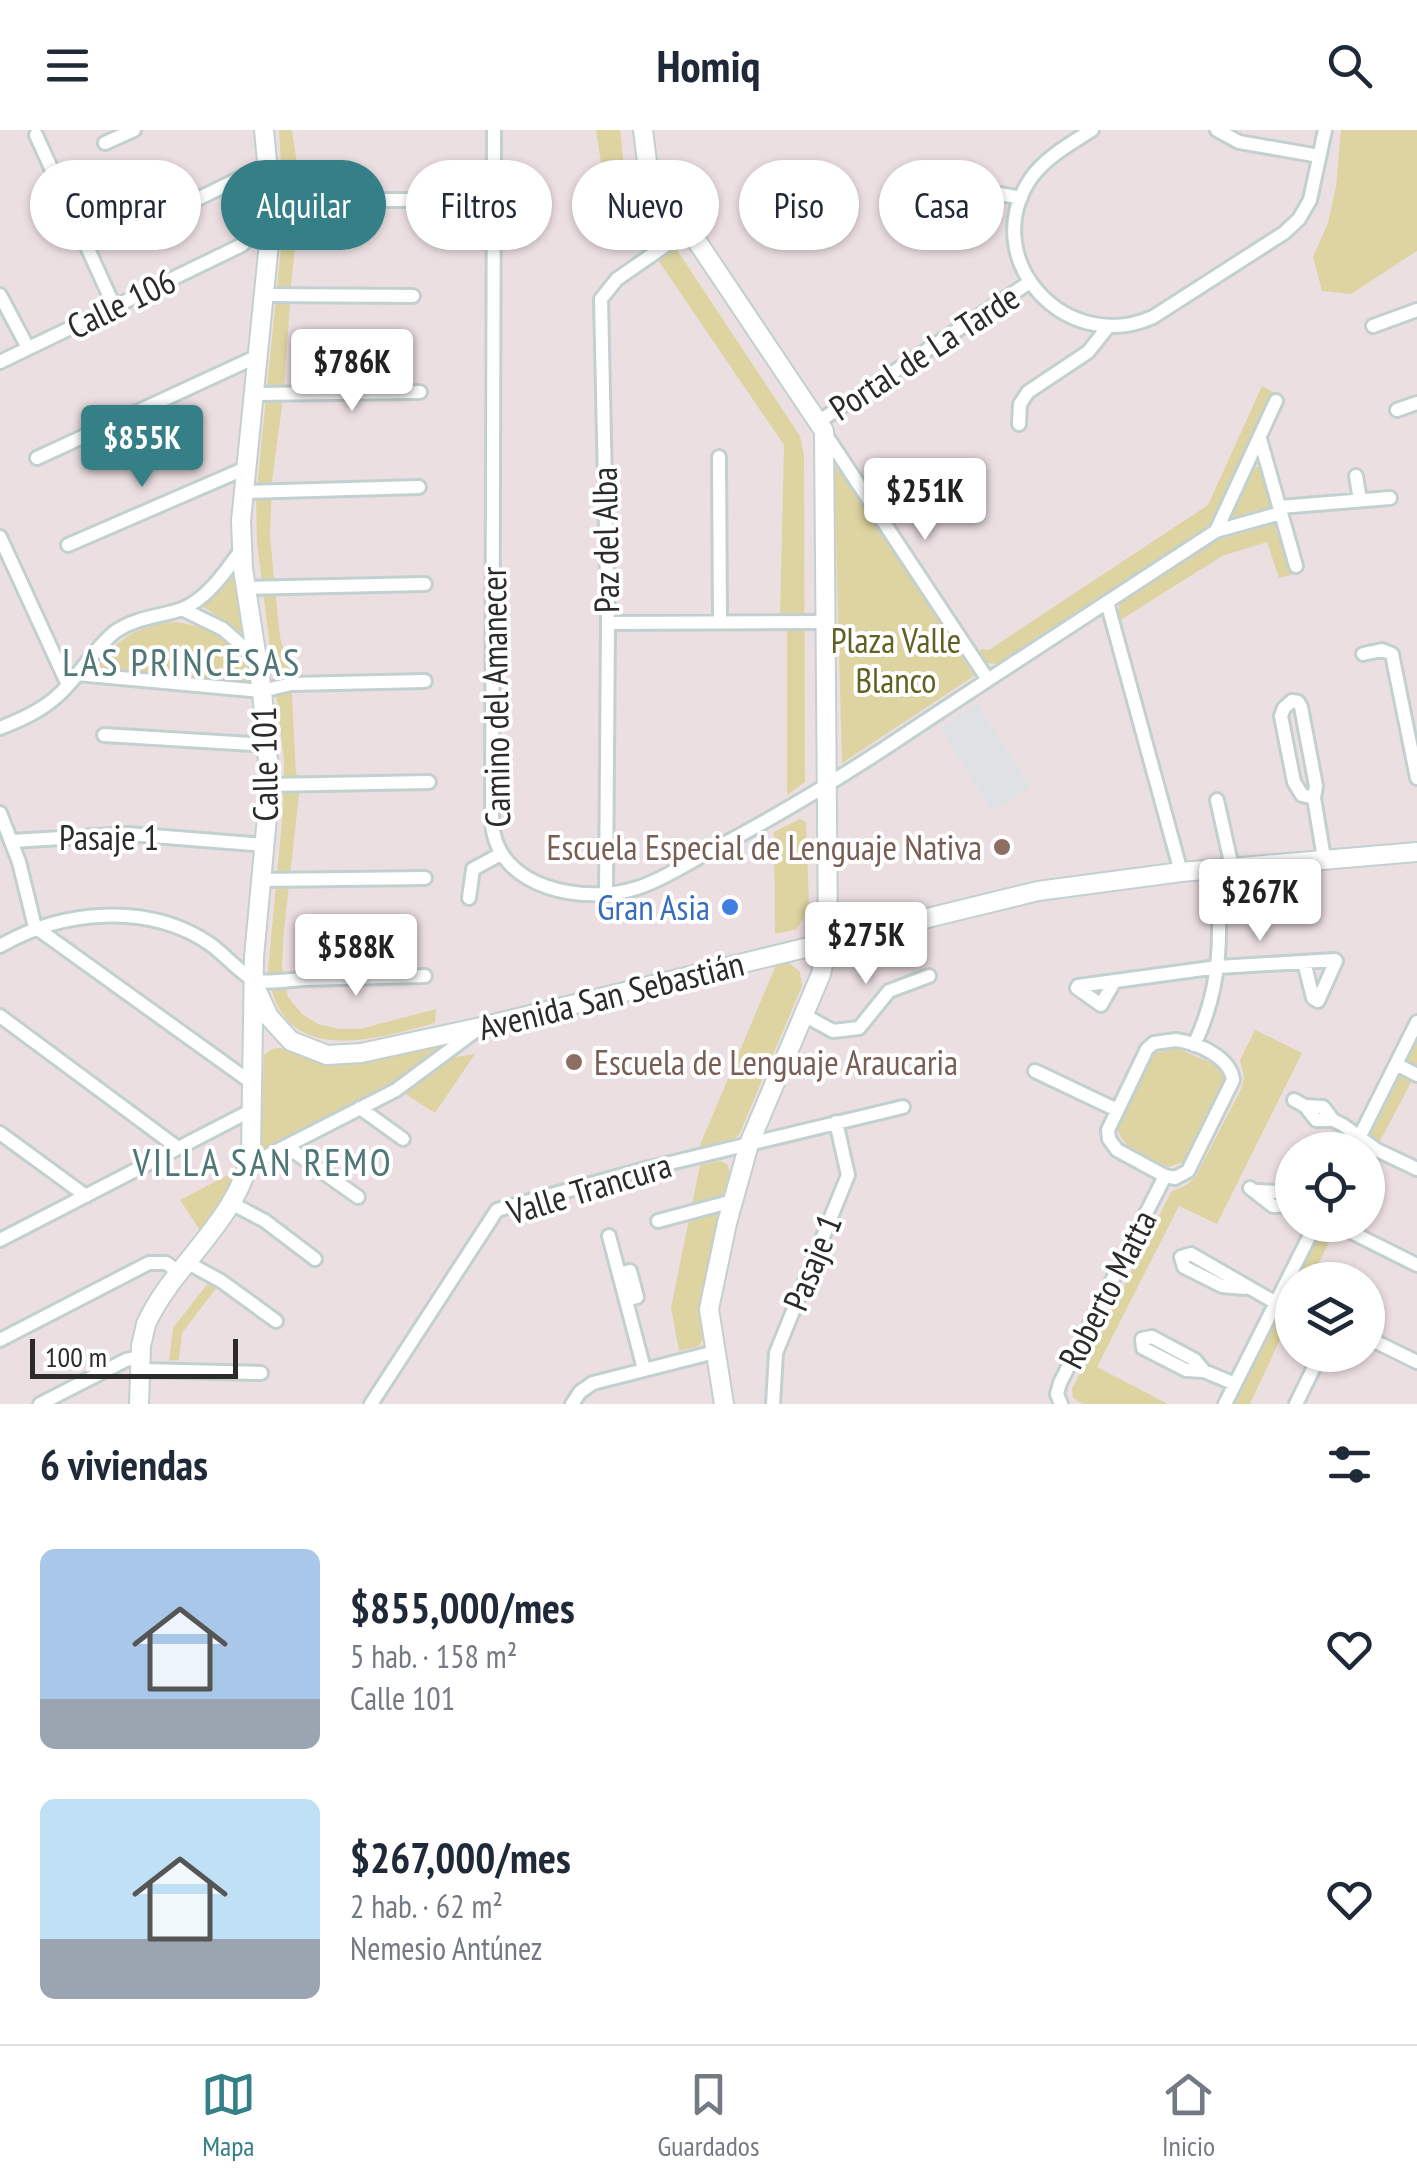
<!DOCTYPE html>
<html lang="es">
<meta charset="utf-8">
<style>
:root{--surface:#fff;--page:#f2f2f3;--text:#1f2937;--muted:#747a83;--line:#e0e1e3;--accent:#357f87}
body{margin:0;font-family:"PT Sans Narrow",sans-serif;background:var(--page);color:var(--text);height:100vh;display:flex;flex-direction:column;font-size:38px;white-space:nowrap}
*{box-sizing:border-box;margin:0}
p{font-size:32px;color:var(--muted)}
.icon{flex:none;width:55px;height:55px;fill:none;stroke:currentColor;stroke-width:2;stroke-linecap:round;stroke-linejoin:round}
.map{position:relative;height:1274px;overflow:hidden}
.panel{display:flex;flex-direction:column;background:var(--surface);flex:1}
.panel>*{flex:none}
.hud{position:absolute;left:30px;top:30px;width:1358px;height:90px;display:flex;gap:20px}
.tools{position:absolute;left:1275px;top:1002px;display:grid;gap:20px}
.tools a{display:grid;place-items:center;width:110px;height:110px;border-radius:50%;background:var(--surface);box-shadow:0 2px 8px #0004;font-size:50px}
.scale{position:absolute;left:30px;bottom:25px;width:208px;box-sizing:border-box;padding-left:10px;border:5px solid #2b2b2b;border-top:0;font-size:28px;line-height:35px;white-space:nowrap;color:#2b2b2b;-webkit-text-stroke:8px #fff;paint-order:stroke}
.price{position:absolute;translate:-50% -85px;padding:0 22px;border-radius:10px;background:#fff;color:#222;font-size:32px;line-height:65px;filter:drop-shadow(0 2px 5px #0008)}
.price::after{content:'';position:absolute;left:50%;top:60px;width:30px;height:22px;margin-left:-15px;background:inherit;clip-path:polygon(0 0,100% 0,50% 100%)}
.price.active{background:var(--accent);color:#fff}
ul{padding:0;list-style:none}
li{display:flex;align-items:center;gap:30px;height:250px;padding:0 40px}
li span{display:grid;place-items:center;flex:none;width:280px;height:200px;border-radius:15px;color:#555}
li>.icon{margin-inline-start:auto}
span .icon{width:120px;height:120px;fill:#fffc;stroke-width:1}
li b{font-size:42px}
h2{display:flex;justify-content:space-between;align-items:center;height:120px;padding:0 40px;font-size:42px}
.tag{padding:0 35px;border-radius:45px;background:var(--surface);box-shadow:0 2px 8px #0004;font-size:35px;line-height:90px}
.tag.active{background:var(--accent);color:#fff}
header{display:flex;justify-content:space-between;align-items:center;height:130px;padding:0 40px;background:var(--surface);font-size:45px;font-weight:800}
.menu{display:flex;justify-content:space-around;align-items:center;height:140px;border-top:2px solid var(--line);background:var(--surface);font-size:28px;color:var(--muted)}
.menu a{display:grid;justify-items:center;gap:5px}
.menu .active{color:var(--accent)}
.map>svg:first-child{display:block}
.industrial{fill:#dfe2e5}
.green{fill:#ddd4a1}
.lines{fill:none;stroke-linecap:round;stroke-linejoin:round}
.street-casing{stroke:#c3d0d0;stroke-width:18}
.secondary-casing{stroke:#c3d0d0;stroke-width:22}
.street{stroke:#fff;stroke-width:12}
.secondary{stroke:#fff;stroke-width:18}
.education-dot{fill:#8d6e63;stroke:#fff;stroke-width:4}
.shop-dot{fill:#3f7fe0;stroke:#fff;stroke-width:4}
.labels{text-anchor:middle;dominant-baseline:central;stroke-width:8;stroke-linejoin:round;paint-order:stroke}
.street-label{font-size:35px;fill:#2b2b2b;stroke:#fff}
.park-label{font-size:35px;fill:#626121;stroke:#fff}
.education-label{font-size:35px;fill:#785e54;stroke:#fff;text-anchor:end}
.shop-label{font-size:35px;fill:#366cbe;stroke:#fff;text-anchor:end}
.neighbourhood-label{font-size:38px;letter-spacing:2.5px;fill:#507778;stroke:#fff}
</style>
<header><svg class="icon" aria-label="menu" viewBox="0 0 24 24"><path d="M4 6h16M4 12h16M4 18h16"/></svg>Homiq<svg class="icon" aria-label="search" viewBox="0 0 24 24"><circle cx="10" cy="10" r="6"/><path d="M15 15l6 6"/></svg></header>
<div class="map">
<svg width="1417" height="1274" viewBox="0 0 1417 1274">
<rect width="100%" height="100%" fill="#ecdfe2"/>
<!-- industrial -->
<path class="industrial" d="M977 573 1030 657 992 681 940 598Z"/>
<!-- green -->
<path class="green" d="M279 0H292L301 61 291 155 293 172 290 173 283 269 272 351 270 407 280 507 291 546 296 644 301 647 284 800 282 836 288 867 302 884 318 894 338 899H360L436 879 435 893C371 911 278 938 268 840L283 681 284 630 257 413 256 367 284 88Z
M596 0H620L624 37 630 49 800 306 804 326 805 652 787 665V499L780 486 784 315 609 58 603 45Z
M1341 0H1417V121L1351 164 1322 161 1313 127 1328 93 1336 57Z
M1262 256 1275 263 1216 395 1000 534 985 533 978 522 982 519 989 520 1208 375Z
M841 336 974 546 842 633 834 337Z
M1256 337H1262L1274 377 1224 393 1252 340Z
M1275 394 1280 396 1294 444 1279 448 1267 412 1222 426 1119 491V475L1123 471 1218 410Z
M236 443 248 507 202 476Z
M175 492C213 496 244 516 253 555L94 543C113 510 138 495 175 492Z
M800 689 806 692 809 777 797 799 775 804 774 702Z
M788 832 800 842 802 856 739 1005 731 1012 698 1020 776 835Z
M1255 900 1302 923 1217 1094 1179 1076 1097 1237 1168 1274H1083L1073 1268 1072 1259 1171 1062 1188 1054 1196 1046 1241 959 1244 948 1240 930Z
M1417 906V941L1368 1034V1020H1360Z
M459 908C397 956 330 988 261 1022L264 925C282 907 299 929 320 931 363 933 417 916 459 908Z
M1176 918 1214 934 1225 948 1224 957 1186 1031 1169 1037C1149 1028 1120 1019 1117 996L1152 924Z
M475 924 435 983 404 963 455 927Z
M720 1031 727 1034 731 1045 700 1175 703 1210 699 1216 679 1221 671 1178 700 1035Z
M247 1035 203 1105 180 1070Z
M1322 1095H1338L1310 1150H1294Z
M212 1148 220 1153 182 1203 179 1230 169 1231 173 1198Z
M1292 1153V1184L1250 1274H1232Z"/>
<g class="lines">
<defs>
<path id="street" d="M494 0 492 692C496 759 584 775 637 758 663 750 687 733 711 721 781 684 847 644 912 600 1013 533 1115 467 1216 401L1281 383
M1092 0C1070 14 1046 27 1031 48 976 129 1066 226 1153 187L1284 103 1299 89 1310 70 1325 0
M1217 0 1239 12 1319 26
M36 5 114 176
M105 13 134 0
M272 70H411
M893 89 934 96 989 62 1021 68
M138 98 269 34
M0 165 28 218
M265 165 413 166
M1373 196 1417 180
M0 232 242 115 271 83
M253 264 420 262
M1397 280 1417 273
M818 292 1030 152
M1019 294 1020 274 1028 262 1088 222 1108 197
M824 302 988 550
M1260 309 1296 436
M719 327 720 492
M37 328 258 226
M1356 346 1360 370
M243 362 419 357
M1280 377 1390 368
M1216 401 1276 271
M0 407 68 555
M68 415 246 338
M246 458 425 454
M1107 472 1181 742
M182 479 223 499 258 530
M608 493 826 492
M1363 524 1382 520 1392 524 1417 648
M77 544 262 561 291 554 425 551
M0 598C28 587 51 576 70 553 85 536 98 515 116 501 137 487 159 487 182 479 207 469 226 441 241 420
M104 605 268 615
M270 655 429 652
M1314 668 1302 665 1294 652 1281 586 1284 578 1292 571 1298 572 1301 577 1316 656 1314 668 1324 728
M1217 670 1232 737
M0 683 19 732 35 797 252 953
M12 711 128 704 265 715
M262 750 425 748
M606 764 608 493 601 169 617 149 688 100
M469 768 473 739 501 724
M0 816C62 780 148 772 210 814 222 822 245 848 257 851 271 853 289 850 303 849 344 848 384 847 425 846
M1114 852 1101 875 1077 858 1078 856 1218 837 1335 830 1336 831 1318 871 1313 868 1304 832
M804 885 833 901 859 898 889 861 929 846
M0 886 178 1018
M1176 910C1198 913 1230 927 1233 950L1188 1041 1175 1048 1165 1046 1117 1020 1109 1009 1108 1000 1147 919 1154 913Z
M1194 915C1222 857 1222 802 1216 739
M1396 934 1417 945
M1035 941 1117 980
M1294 970 1305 976 1323 977 1333 990
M1305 976 1316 990H1333L1343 995 1377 1020 1417 1039
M360 978 403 1009
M0 1003 86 1066
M286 1016 358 1067
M1353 1020 1417 892
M249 1035 396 960 474 902
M1250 1058 1273 1076 1290 1075
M1257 1061 1278 1062 1292 1076
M231 1073 265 1091 315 1129
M658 1091 733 1071
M1337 1095 1417 1135
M609 1106 644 1239
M0 1110 252 980
M188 1133 221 1151 276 1191
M619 1144 630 1141 637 1167 626 1169
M1245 1158 1222 1156 1184 1137 1181 1127 1191 1124 1276 1173
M1368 1208 1417 1232
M0 1210 149 1133H166L180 1143
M140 1240 261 1243
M1204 1241 1195 1230 1152 1207 1142 1209 1143 1218 1186 1240 1204 1241 1235 1254
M40 1274 126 1230 141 1227
M371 1274 497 1080 645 1039 903 977
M572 1274 580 1262 593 1253 715 1222
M773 1274 776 1223 848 1045 836 992
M1061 1274 1057 1264 1060 1253 1165 1046
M1225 1274 1315 1095
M1296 1274 1320 1225"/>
<path id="secondary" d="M643 0 647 32 658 53 824 301 828 813 821 844 749 1014 727 1093 709 1179 724 1274
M257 861 269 887 291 911 327 925 361 923 481 897 1038 761 1181 742 1417 722
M139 1274 141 1216 146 1194C173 1134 239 1090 251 1022L254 827 270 655 262 561 243 439 241 391 272 83 264 0"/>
</defs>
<!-- street casing -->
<use href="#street" class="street-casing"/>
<!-- secondary casing -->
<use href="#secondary" class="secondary-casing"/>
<!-- street -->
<use href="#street" class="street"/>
<!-- secondary -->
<use href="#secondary" class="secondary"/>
</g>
<!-- markers -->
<g class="education-dot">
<circle cx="1002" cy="717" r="10"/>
<circle cx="574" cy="932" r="10"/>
</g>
<circle class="shop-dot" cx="730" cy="777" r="10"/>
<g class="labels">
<!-- street labels -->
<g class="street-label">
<text transform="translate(121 173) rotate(-26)">Calle 106</text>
<text transform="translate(924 222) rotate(-33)">Portal de La Tarde</text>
<text transform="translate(605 410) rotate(-91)">Paz del Alba</text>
<text transform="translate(495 567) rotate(-91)">Camino del Amanecer</text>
<text transform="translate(264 634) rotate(-91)">Calle 101</text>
<text x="109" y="707">Pasaje 1</text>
<text transform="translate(611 865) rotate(-14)">Avenida San Sebastián</text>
<text transform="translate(589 1058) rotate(-17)">Valle Trancura</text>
<text transform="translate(812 1132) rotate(-68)">Pasaje 1</text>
<text transform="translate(1107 1159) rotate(-63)">Roberto Matta</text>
</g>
<!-- park labels -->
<g class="park-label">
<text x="896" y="510">Plaza Valle<tspan x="896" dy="40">Blanco</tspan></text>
</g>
<!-- education labels -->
<g class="education-label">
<text x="982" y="717">Escuela Especial de Lenguaje Nativa</text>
<text x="594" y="932" text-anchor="start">Escuela de Lenguaje Araucaria</text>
</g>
<!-- shop labels -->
<g class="shop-label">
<text x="710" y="777">Gran Asia</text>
</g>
<!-- neighbourhood labels -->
<g class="neighbourhood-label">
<text x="182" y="531">LAS PRINCESAS</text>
<text x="263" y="1031">VILLA SAN REMO</text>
</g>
</g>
</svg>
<div class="tools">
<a><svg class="icon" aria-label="locate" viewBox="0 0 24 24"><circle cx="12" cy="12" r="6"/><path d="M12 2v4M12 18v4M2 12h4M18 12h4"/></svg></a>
<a><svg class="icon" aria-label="layers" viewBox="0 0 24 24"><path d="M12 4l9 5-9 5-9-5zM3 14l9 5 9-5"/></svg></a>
</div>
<div class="scale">100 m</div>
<b class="price" style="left:352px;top:284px">$786K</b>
<b class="price active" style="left:142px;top:360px">$855K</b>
<b class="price" style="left:925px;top:413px">$251K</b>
<b class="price" style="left:1260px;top:814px">$267K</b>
<b class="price" style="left:866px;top:857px">$275K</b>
<b class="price" style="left:356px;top:869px">$588K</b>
<div class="hud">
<a class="tag">Comprar</a>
<a class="tag active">Alquilar</a>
<a class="tag">Filtros</a>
<a class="tag">Nuevo</a>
<a class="tag">Piso</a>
<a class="tag">Casa</a>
</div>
</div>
<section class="panel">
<h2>6 viviendas<svg class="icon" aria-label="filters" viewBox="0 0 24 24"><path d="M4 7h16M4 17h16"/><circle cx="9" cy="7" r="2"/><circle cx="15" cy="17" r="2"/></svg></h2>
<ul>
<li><span style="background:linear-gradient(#a9c7e8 75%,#9aa5b1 0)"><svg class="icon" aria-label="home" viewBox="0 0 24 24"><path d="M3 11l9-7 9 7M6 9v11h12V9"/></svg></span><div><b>$855,000/mes</b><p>5 hab. · 158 m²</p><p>Calle 101</p></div><svg class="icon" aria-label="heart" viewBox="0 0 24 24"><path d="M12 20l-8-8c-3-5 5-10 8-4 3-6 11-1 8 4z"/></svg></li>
<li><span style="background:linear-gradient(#bfe0f5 70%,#9aa5b1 0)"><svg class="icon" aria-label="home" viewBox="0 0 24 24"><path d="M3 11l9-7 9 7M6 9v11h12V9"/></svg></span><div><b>$267,000/mes</b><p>2 hab. · 62 m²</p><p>Nemesio Antúnez</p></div><svg class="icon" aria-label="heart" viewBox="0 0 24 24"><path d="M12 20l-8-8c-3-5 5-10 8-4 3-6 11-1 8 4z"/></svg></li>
</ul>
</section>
<nav class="menu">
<a class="active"><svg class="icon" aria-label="map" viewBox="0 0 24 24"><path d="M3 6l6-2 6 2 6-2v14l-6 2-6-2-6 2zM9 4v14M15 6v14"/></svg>Mapa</a>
<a><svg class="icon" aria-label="saved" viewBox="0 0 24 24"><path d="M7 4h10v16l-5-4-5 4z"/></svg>Guardados</a>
<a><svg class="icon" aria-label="home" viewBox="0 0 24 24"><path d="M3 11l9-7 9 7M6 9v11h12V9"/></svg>Inicio</a>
</nav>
